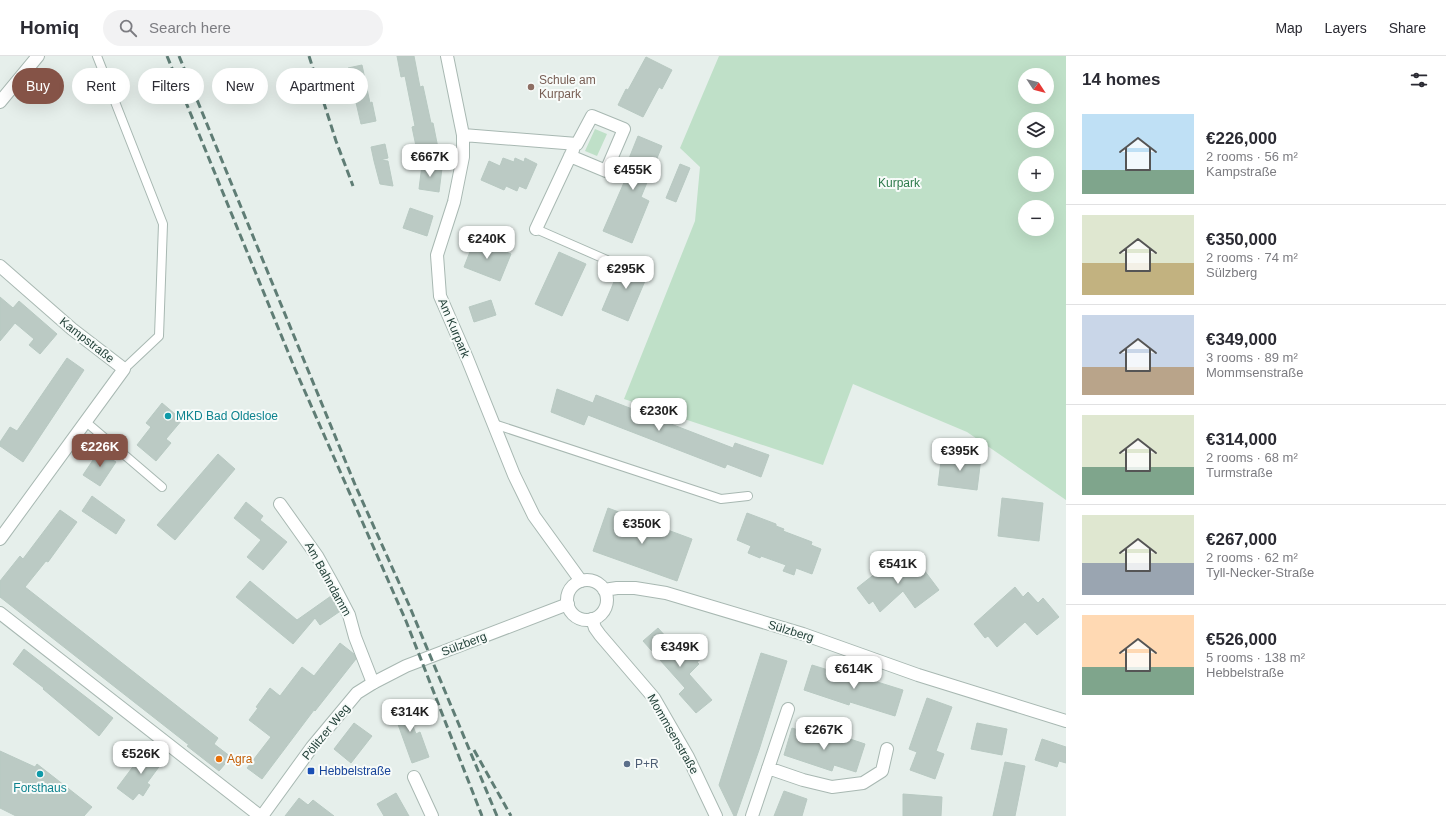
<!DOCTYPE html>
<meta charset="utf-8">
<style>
:root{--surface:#fff;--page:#f2f2f3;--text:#2b2b33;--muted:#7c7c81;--line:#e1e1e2;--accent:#855347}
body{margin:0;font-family:Helvetica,sans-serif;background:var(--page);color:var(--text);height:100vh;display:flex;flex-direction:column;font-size:15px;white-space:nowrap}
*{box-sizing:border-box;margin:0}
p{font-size:13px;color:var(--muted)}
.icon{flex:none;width:22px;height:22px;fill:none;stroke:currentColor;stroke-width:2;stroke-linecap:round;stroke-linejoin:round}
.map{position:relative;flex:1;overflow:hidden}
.side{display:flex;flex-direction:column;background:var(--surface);width:380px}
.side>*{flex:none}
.top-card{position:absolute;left:12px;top:12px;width:380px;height:36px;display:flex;gap:8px}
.needle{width:26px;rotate:126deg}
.fabs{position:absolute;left:1018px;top:12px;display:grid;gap:8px}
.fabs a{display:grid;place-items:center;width:36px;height:36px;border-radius:50%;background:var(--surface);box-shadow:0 4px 16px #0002;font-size:20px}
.price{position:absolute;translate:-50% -34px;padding:0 9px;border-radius:8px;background:#fff;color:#222;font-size:13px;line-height:26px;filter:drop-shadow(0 1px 2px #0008)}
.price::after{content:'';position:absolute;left:50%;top:24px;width:12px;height:9px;margin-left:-6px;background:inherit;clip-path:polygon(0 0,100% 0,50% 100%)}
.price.active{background:var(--accent);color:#fff}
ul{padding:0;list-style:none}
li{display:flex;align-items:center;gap:12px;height:100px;padding:0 16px}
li+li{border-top:1px solid var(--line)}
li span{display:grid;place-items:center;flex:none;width:112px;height:80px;border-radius:0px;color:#555}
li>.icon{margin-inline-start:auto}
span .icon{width:48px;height:48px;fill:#fffc;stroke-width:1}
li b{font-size:17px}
h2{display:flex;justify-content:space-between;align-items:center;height:48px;padding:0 16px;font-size:17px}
.chip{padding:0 14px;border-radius:18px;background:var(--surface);box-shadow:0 4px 16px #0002;font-size:14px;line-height:36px}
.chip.active{background:var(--accent);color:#fff}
header{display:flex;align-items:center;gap:24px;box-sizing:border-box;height:56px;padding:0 20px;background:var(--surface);border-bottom:1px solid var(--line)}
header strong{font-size:19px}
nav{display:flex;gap:22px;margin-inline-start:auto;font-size:14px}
.search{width:280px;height:36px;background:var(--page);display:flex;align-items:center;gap:10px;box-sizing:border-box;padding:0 14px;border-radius:22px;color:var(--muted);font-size:15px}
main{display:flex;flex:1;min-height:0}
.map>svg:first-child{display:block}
.green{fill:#bfe0c8;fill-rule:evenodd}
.building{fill:#bbcac4;stroke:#b8c9c2}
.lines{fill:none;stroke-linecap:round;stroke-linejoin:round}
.service-casing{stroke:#a8b8b2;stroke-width:10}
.minor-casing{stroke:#a8b8b2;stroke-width:14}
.tertiary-casing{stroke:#a8b8b2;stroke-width:14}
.service{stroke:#fff;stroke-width:8}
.minor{stroke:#fff;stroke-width:12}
.tertiary{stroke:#fff;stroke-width:12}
.rail{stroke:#5f7d75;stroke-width:3;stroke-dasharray:8 4;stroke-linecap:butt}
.education-dot{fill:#8d6e63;stroke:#f7fbf9;stroke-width:1.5}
.culture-dot{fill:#0f9aa8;stroke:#f7fbf9;stroke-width:1.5}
.food-dot{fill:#e8710a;stroke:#f7fbf9;stroke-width:1.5}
.service-dot{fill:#5c6f8a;stroke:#f7fbf9;stroke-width:1.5}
.transit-dot{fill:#1a4fb4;stroke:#f7fbf9;stroke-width:1.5}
.labels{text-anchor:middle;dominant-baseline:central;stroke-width:4;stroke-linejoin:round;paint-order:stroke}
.education-label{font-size:12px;fill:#785e54;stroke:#f7fbf9;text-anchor:start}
.park-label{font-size:12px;fill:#2d7a4b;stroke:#f7fbf9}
.street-label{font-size:12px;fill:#24423a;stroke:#f7fbf9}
.culture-label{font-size:12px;fill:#0d838f;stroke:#f7fbf9;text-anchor:start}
.food-label{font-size:12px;fill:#c56008;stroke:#f7fbf9;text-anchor:start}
.service-label{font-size:12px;fill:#4e5e75;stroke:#f7fbf9;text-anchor:start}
.transit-label{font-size:12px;fill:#164399;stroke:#f7fbf9;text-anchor:start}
</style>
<header>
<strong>Homiq</strong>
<div class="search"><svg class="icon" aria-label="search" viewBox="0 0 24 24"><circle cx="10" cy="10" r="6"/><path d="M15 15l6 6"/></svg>Search here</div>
<nav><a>Map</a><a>Layers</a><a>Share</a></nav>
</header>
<main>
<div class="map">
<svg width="1066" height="760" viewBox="0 0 1066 760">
<rect width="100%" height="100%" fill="#e6efeb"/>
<!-- green -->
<path class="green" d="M719 0H1066V444L967 376 853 328 823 409 624 343 695 165 700 111 680 92ZM1025 19H1047V41H1025ZM1025 63H1047V85H1025ZM1025 107H1047V129H1025ZM1025 151H1047V173H1025Z
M595 73 607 78 597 100 585 95Z"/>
<!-- building -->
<path class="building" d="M397 0H414L420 31 423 30 431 67H433L438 92 417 95 412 71 415 70 405 20 401 21Z
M646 1 672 14 662 33 659 31 643 61 618 49 626 33 628 34Z
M362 9 370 47 372 46 376 65 361 68 348 12Z
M638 80 662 90 641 141 649 145 632 187 603 175 626 122 622 120Z
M385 88 388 102 380 104 388 105 393 130 380 128 374 105 371 91Z
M503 102 514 106 515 102 524 106 525 102 537 108 526 133 519 130 517 135 506 130 504 134 481 124 489 105 500 110Z
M680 108 690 112 676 146 666 142Z
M422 109 442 112 439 136 419 133Z
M410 152 433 160 427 180 403 172Z
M475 183 511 198 500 225 464 211Z
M559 196 586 208 562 260 535 248Z
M624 202 650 213 628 265 602 254Z
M0 241 13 252 19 245 57 278 40 298 29 289 34 283 15 267 0 285Z
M491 244 496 259 474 266 469 251Z
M67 302 84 314 23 406 0 390V386L10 371 17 375Z
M557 333 593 347 596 339 733 392 735 387 769 399 761 421 727 408 725 412 588 359 584 369 551 356Z
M162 347 182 364 166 383 171 387 156 405 137 389 151 371 146 367Z
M99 395 116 406 100 430 83 419Z
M942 397 981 402 977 434 938 429Z
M218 398 235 413 175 484 157 469Z
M92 440 125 464 116 478 82 455Z
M1002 442 1043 447 1039 485 998 480Z
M246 446 263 460 260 464 287 486 263 514 247 501 261 484 234 462Z
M608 452 692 483 677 525 593 495Z
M60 454 77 466 48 506 46 505 25 531 218 682 214 688 231 701 219 715 187 690 189 689 0 541V525L20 500 23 503Z
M747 457 776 468V470L784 473 783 475 812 486 811 489 821 493 812 518 796 512 794 519 783 515 786 509 761 500 760 502 748 497 751 490 737 484Z
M900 498 912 512 915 509 920 516 924 514 939 534 915 552 903 535 880 556 873 545 869 548 857 532Z
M250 525 297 564 331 540 339 556 320 569 315 562 293 588 236 541Z
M1015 531 1023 541 1028 536 1038 547 1043 542 1059 561 1037 579 1025 566 997 591 988 580 985 582 974 568Z
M658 572 677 593 683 588 690 596 692 594 701 603 697 606 699 608 689 618 712 644 696 657 679 638 685 632 643 585Z
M340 587 354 598 356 603 315 655 314 654 262 723 247 712 271 681 249 664 258 652 256 651 270 632 280 640 302 611 314 620Z
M24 593 113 662 99 680 43 633 44 632 13 608Z
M761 597 787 605 759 694 736 760H734L719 729Z
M812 609 857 623 858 620 903 634 895 660 850 646 849 649 804 634Z
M927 642 952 651 936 695 944 698 935 723 910 714 917 696 909 693Z
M403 644 416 678 420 676 429 701 412 707 391 649Z
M354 667 372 680 351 707 334 693Z
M977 667 1007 673 1002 699 971 693Z
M792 672 841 688 844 681 865 688 856 716 834 709 832 715 784 699Z
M1042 683 1066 691V707L1059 705 1057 711 1035 704Z
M147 692 164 704 147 727 150 729 143 740 139 737 133 744 117 732Z
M0 695 35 711 37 708 92 751 84 760H16L0 752Z
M1005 706 1025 710 1015 760H993Z
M784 735 807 743 802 760H774Z
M396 737 409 760H384L377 748Z
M903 738 942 741 941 760H903Z
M299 742 308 749 313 744 334 760H285Z"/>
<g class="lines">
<defs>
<path id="service" d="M97 0 163 168 159 280 124 313
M536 173 607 204
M86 366 162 431
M494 368 721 443 748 440"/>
<path id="minor" d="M447 0 463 79V101L454 146 437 199 440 240 467 302 514 419 534 460 581 525
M0 46 38 0
M463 79 577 88 592 60 624 73 606 115 570 100
M536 173 573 94
M0 210 72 273 124 313 0 483
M280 448 317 500 337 536 349 559 355 581 373 627
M0 557 260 760
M592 563 595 572 600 579 654 642 688 701 716 760
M768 712 803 724 832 731 863 727 882 715 887 693
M414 721 432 760
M752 760 788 653"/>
<path id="tertiary" d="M567 544a20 20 0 1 1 40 0a20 20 0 1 1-40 0Z
M604 534 617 532H635L666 537 803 578 918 619 1066 665
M262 760 312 691 357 637 373 627 406 610 568 548"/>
</defs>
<!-- service casing -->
<use href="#service" class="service-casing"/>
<!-- minor casing -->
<use href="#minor" class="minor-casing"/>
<!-- tertiary casing -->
<use href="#tertiary" class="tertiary-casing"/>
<!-- service -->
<use href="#service" class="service"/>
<!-- minor -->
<use href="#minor" class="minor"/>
<!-- tertiary -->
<use href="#tertiary" class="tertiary"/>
<!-- rail -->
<path class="rail" d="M167 0 295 313 406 565 482 760
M179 0 356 431 409 549 497 760
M309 0 336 85 353 130
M474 694 511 760"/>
</g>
<!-- markers -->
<circle class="education-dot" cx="531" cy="31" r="4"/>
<g class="culture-dot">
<circle cx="168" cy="360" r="4"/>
<circle cx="40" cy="718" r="4"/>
</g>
<circle class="food-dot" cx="219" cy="703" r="4"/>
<circle class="service-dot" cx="627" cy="708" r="4"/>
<rect class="transit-dot" x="307" y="711" width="8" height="8" rx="2"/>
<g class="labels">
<!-- education labels -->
<g class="education-label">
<text x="539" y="24">Schule am<tspan x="539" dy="14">Kurpark</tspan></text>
</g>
<!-- park labels -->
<g class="park-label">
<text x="899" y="127">Kurpark</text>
</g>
<!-- street labels -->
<g class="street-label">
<text transform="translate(454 272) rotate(67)">Am Kurpark</text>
<text transform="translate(87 284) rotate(38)">Kampstraße</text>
<text transform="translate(328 523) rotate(61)">Am Bahndamm</text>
<text transform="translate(791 575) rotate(17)">Sülzberg</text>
<text transform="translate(464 588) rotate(-21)">Sülzberg</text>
<text transform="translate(326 676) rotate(-51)">Pölitzer Weg</text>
<text transform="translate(673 678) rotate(60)">Mommsenstraße</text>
</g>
<!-- culture labels -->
<g class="culture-label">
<text x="176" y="360">MKD Bad Oldesloe</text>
<text x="40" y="732" text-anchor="middle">Forsthaus</text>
</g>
<!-- food labels -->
<g class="food-label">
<text x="227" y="703">Agra</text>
</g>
<!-- service labels -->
<g class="service-label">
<text x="635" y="708">P+R</text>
</g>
<!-- transit labels -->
<g class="transit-label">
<text x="319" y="715">Hebbelstraße</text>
</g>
</g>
</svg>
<div class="fabs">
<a><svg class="needle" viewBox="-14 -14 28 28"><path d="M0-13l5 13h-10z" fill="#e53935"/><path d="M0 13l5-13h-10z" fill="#7c7c81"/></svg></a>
<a><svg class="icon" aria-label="layers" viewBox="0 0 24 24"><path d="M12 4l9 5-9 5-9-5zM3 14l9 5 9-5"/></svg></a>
<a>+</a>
<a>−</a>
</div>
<b class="price" style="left:430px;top:122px">€667K</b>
<b class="price" style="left:633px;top:135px">€455K</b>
<b class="price" style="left:487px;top:204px">€240K</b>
<b class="price" style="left:626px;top:234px">€295K</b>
<b class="price" style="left:659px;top:376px">€230K</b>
<b class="price active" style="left:100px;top:412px">€226K</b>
<b class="price" style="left:960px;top:416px">€395K</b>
<b class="price" style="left:642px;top:489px">€350K</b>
<b class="price" style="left:898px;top:529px">€541K</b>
<b class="price" style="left:680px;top:612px">€349K</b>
<b class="price" style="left:854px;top:634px">€614K</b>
<b class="price" style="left:410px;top:677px">€314K</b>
<b class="price" style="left:824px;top:695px">€267K</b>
<b class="price" style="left:141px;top:719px">€526K</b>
<div class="top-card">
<a class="chip active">Buy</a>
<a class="chip">Rent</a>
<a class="chip">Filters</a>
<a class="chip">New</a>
<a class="chip">Apartment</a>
</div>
</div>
<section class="side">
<h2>14 homes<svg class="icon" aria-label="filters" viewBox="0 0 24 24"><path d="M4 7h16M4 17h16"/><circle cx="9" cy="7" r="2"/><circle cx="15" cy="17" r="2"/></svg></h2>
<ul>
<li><span style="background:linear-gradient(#bfe0f5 70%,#7fa58c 0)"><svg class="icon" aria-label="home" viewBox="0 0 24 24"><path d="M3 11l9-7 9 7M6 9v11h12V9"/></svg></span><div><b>€226,000</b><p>2 rooms · 56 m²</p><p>Kampstraße</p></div></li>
<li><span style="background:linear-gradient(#dfe7d0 60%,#c2b280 0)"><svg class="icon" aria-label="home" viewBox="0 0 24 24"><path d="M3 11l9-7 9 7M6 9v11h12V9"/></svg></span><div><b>€350,000</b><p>2 rooms · 74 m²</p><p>Sülzberg</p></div></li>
<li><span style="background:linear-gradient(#c9d6e8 65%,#b9a48a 0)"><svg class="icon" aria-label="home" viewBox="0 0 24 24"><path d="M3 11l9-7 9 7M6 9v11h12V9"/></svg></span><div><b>€349,000</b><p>3 rooms · 89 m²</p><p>Mommsenstraße</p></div></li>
<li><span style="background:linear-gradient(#dfe7d0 65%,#7fa58c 0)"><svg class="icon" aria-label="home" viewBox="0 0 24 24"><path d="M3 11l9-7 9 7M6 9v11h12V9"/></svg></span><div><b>€314,000</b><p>2 rooms · 68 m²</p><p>Turmstraße</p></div></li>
<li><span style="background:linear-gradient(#dfe7d0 60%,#9aa5b1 0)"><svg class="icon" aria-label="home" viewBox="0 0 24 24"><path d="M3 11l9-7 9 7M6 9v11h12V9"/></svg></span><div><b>€267,000</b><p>2 rooms · 62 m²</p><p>Tyll-Necker-Straße</p></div></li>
<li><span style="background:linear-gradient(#ffd9b3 65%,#7fa58c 0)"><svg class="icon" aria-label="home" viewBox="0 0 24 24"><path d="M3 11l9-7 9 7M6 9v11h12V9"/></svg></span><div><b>€526,000</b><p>5 rooms · 138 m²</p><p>Hebbelstraße</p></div></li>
</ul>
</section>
</main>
